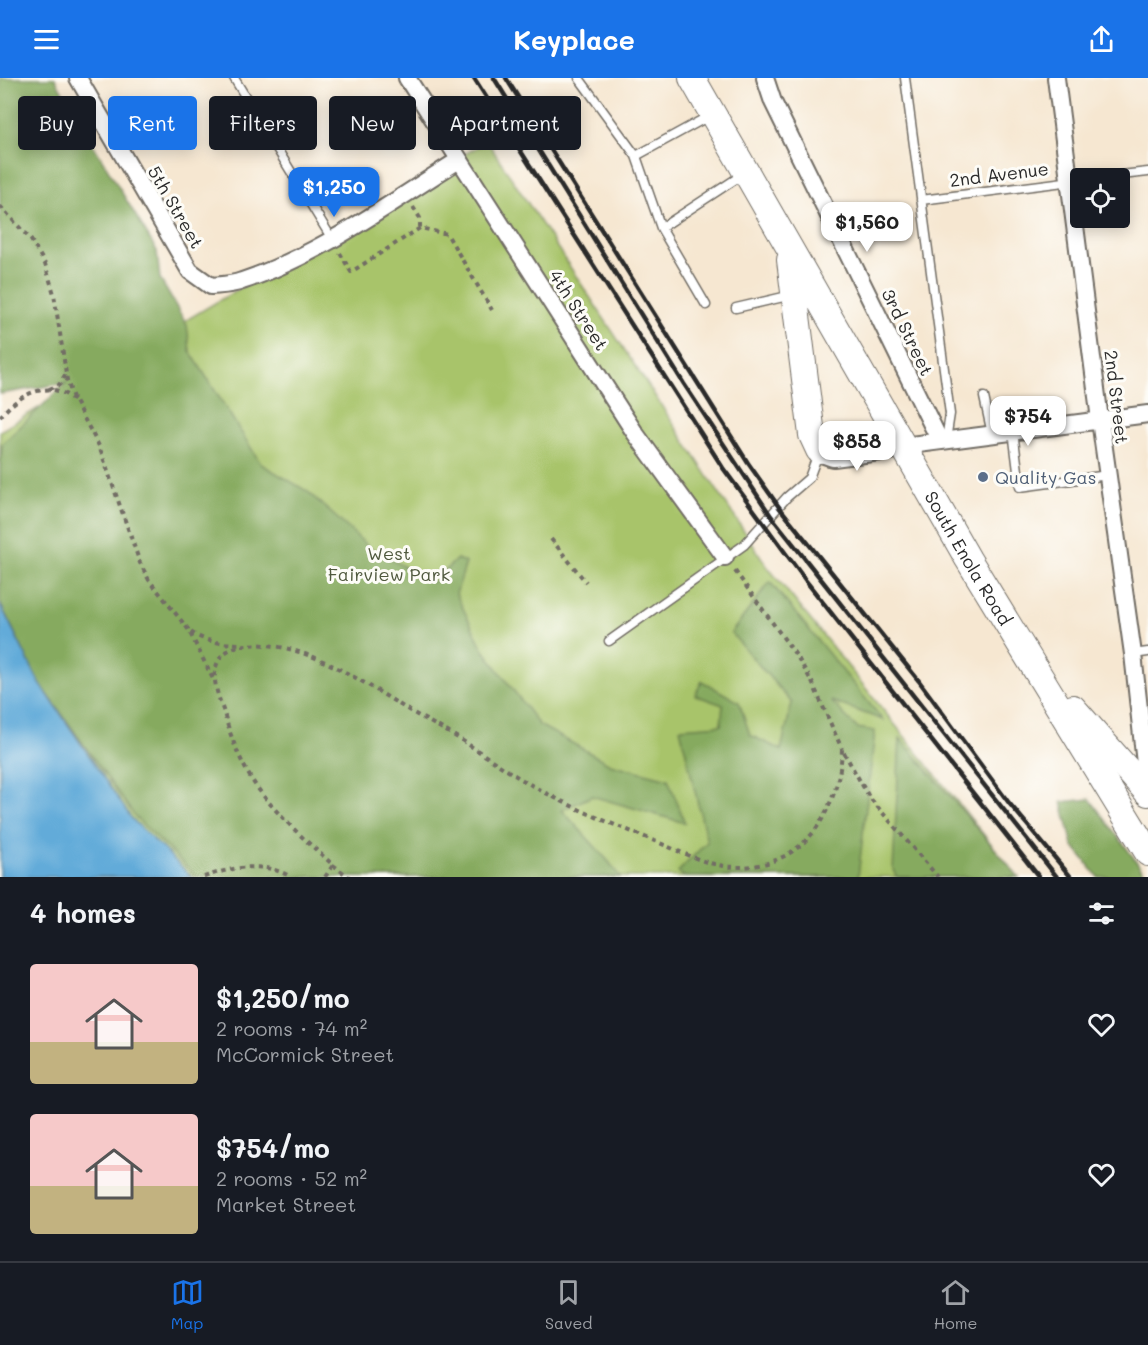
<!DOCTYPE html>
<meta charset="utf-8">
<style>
:root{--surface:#171b24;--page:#20242c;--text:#f1f3f6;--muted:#9ea1a6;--line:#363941;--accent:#1a73e8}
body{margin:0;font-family:Mali,sans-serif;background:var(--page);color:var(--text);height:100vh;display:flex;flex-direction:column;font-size:22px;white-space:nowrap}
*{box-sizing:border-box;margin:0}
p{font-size:20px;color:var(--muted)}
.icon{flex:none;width:33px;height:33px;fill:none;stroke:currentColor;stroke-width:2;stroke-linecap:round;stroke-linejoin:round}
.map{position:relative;height:799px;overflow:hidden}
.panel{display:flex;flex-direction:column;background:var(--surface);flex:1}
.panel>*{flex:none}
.top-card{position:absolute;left:18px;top:18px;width:600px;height:54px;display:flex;gap:12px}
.tools{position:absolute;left:1070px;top:90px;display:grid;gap:12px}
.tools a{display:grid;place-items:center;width:60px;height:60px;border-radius:6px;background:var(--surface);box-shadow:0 3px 15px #0003;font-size:30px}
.price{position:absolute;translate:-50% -51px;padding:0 14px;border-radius:12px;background:#fff;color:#222;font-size:20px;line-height:39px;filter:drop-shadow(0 2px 3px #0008)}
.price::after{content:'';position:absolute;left:50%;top:36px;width:18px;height:14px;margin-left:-9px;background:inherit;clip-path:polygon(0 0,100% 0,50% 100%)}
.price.selected{background:var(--accent);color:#fff}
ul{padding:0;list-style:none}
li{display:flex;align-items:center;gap:18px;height:150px;padding:0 30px}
li span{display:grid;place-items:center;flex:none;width:168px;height:120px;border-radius:6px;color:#555}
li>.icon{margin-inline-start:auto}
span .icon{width:72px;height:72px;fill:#fffc;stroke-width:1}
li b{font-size:26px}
h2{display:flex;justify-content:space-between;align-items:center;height:72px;padding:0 30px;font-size:26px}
.tag{padding:0 21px;border-radius:6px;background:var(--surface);box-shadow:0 3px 15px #0003;font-size:21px;line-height:54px}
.tag.selected{background:var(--accent);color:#fff}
header{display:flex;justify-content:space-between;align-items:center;height:78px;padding:0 30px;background:var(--accent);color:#fff;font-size:27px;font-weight:700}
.dock{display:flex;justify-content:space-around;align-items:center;height:84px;border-top:2px solid var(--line);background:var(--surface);font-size:16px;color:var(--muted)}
.dock a{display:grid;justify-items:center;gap:3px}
.dock .selected{color:var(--accent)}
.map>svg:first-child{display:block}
.green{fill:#a8c46a;stroke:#6a784a;stroke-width:1.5}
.forest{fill:#86aa5e;stroke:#586a44;stroke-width:1.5}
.water{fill:#62abd9;stroke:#466b82;stroke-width:1.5}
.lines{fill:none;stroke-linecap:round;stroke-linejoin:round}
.lane-casing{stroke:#726d65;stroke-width:11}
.street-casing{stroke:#726d65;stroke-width:20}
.secondary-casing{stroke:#726d65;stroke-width:26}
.primary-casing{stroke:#726d65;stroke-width:28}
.path{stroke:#726d65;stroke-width:4;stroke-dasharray:4.5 4.5;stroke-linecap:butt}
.lane{stroke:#fff;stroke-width:8}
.street{stroke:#fff;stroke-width:16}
.secondary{stroke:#fff;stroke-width:22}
.primary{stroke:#fff;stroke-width:26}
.rail{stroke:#2b2b2b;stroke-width:4.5}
.service-dot{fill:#5c6f8a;stroke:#fdfcf7;stroke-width:2}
.labels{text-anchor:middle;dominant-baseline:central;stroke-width:6;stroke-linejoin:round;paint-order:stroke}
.street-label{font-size:18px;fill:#2b2b2b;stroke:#fdfcf7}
.service-label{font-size:18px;fill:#4e5e75;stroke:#fdfcf7;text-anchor:start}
.park-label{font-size:18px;fill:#50593e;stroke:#fdfcf7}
</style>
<header><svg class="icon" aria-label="menu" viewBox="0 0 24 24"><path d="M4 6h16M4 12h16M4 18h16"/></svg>Keyplace<svg class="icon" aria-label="share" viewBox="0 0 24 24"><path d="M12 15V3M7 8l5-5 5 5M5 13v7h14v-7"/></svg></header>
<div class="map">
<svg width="1148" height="799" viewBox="0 0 1148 799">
<rect width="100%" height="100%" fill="#fdfcf7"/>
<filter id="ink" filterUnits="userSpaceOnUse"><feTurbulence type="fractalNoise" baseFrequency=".0167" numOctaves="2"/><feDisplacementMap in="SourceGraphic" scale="12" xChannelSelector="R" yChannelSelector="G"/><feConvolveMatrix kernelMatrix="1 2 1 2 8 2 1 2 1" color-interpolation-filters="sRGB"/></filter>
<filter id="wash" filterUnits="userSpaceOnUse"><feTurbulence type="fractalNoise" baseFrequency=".008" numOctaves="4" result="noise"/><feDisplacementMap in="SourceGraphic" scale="24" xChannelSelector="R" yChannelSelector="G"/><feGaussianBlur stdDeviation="1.35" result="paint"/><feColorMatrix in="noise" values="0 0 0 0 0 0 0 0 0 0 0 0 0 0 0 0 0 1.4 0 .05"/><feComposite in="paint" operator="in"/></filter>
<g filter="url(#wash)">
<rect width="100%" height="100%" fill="#f6e7d1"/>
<!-- green -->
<path class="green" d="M487 63 767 488 1018 799H192L132 741 39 604 0 526V353Z"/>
<!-- forest -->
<path class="forest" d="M0 0H55L76 38 157 173 160 201 187 247 190 273 261 386 307 413 371 471 433 504 457 481 466 485 456 516 483 571 539 647 610 686 668 701 685 745 592 718 562 732 609 784 620 799H197L136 740 39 604 0 525V391L2 366 66 305 0 316Z
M770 504 883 642 831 623 857 650 875 653 858 799H685L678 794 707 764 680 650 721 647 723 627 695 617 702 603 739 624 750 657 781 672 792 625 731 555Z
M900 660 1019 799H897L893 792Z
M1090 721 1148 799H1098L1073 768 1062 724Z"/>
<!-- water -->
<path class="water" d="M0 526 39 604 132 741 192 799H0Z"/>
</g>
<g filter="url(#ink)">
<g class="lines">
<defs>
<path id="lane" d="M234 0 332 161
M579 0 636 78 661 150
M905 0 950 336 946 362
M636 78 709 38
M1095 100 1148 94
M921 122 1080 102
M706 227 661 150 745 95
M736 230 792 217
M984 319 992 356
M1013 353 1020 409 1108 397
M609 563 744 467 787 419 809 400 819 373
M1133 576 1148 574"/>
<path id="street" d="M78 0 190 193 211 208C221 207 232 207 242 203 320 177 390 125 459 82
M407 0 635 355 725 479
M765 0 773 24 940 363
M1056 0 1100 342 1133 576 1148 713
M903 368 1148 336"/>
<path id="secondary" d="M819 372 833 377 903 368"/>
<g id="primary">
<path id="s1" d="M692 0 968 481 1148 775"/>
<path d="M790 182 812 357 819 372"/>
<path d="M1073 630 1148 715"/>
</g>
</defs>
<!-- lane casing -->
<use href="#lane" class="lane-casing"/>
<!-- street casing -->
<use href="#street" class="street-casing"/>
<!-- secondary casing -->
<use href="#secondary" class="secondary-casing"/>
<!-- primary casing -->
<use href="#primary" class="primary-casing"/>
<!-- path -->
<path class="path" d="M0 128 31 162 45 186 54 216 67 302 73 320 99 368 140 485 149 502 188 551 213 601
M413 129 420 140V150
M340 175 351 194 420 150 447 156 492 232
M49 311 59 307 65 297
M0 339C17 317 51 299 74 323
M551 461 586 504
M735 493 798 580 812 604 842 671
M191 554C204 564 225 566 241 566
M333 787 349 799
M204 799C233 789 264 783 291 799
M325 799 333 787C305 762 278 738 256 708 241 686 231 660 224 635 220 623 214 609 215 596 217 559 265 565 289 571 331 582 368 607 405 630 425 642 446 652 466 665 491 681 515 699 542 713 577 732 615 747 652 762 673 770 695 782 718 787 759 795 800 779 821 743 834 721 841 697 842 671L869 719 938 799"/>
<!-- lane -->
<use href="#lane" class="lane"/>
<!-- street -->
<use href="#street" class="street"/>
<!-- secondary -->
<use href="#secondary" class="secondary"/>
<!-- primary -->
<use href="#primary" class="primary"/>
<!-- rail -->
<path class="rail" d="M474 0 723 390 806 503 1039 799
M494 0 684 306 771 438 1057 799
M506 0 748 385 779 429 919 603 1009 725 1071 799"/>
</g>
</g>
<!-- markers -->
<circle class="service-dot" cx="983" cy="399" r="6"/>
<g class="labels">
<!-- street labels -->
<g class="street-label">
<text transform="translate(999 96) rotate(-7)">2nd Avenue</text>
<text transform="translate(176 129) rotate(60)">5th Street</text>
<text transform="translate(579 232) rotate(57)">4th Street</text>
<text transform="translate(908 254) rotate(64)">3rd Street</text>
<text transform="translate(1117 319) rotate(83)">2nd Street</text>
<text stroke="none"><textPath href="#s1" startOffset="554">South Enola Road</textPath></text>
</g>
<!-- service labels -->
<g class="service-label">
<text x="995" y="399">Quality Gas</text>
</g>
<!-- park labels -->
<g class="park-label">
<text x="389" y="475">West<tspan x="389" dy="21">Fairview Park</tspan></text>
</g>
</g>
</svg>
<div class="tools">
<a><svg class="icon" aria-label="locate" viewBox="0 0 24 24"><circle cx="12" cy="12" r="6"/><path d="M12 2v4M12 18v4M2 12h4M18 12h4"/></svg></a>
</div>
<b class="price selected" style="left:334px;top:140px">$1,250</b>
<b class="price" style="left:867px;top:175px">$1,560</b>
<b class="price" style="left:1028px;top:369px">$754</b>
<b class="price" style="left:857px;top:394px">$858</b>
<div class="top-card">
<a class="tag">Buy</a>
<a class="tag selected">Rent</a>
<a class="tag">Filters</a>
<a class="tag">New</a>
<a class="tag">Apartment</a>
</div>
</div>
<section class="panel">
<h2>4 homes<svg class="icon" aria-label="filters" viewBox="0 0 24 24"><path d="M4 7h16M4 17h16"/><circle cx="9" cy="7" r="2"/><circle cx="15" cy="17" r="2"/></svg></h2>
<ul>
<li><span style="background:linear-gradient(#f6c9c9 65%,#c2b280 0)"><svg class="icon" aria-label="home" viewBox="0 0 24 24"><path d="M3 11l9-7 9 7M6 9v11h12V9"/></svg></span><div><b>$1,250/mo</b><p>2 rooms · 74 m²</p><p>McCormick Street</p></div><svg class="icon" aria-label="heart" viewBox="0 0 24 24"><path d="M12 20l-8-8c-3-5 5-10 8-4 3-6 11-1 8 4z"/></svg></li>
<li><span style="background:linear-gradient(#f6c9c9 60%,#c2b280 0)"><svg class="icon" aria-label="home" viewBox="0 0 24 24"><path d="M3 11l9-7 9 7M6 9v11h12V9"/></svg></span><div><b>$754/mo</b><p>2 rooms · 52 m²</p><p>Market Street</p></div><svg class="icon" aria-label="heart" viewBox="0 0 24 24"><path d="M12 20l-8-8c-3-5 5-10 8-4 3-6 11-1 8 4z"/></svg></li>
</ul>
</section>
<nav class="dock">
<a class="selected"><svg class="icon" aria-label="map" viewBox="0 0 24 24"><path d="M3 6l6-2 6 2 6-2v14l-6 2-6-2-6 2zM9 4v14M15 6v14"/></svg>Map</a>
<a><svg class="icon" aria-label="saved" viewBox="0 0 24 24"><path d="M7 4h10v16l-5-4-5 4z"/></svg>Saved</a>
<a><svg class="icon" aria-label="home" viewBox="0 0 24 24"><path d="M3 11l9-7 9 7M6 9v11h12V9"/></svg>Home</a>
</nav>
